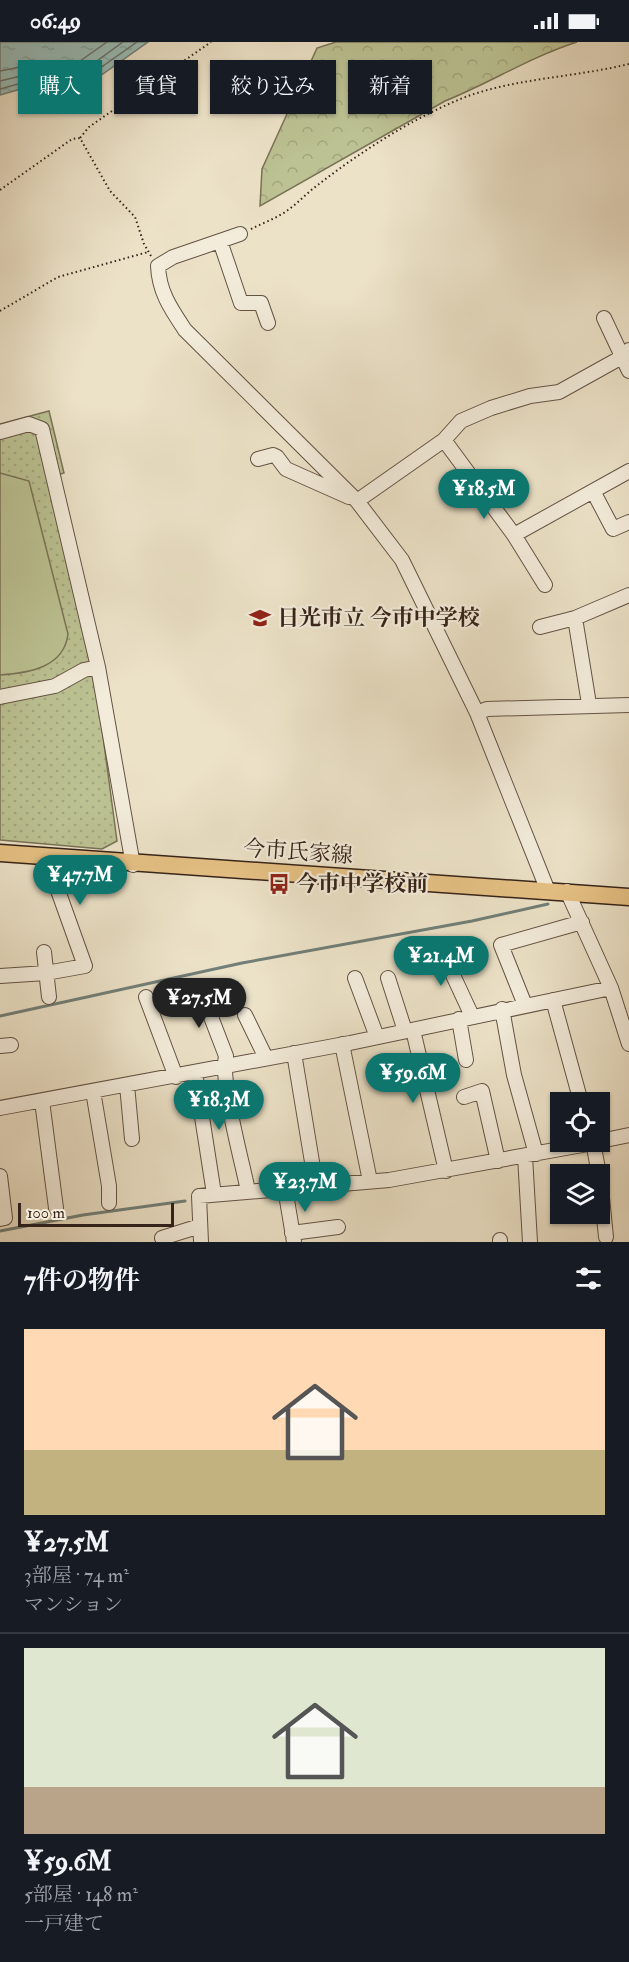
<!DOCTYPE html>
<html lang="ja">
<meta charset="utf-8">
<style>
:root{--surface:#171b24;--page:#20242c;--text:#f1f3f6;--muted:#9ea1a6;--line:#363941;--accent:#0f766e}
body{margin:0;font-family:"IM FELL Double Pica","Noto Serif JP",serif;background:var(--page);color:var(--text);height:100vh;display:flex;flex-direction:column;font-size:22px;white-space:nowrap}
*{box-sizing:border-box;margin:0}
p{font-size:20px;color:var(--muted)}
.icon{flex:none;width:33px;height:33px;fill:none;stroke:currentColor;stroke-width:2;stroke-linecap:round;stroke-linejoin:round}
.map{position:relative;height:1200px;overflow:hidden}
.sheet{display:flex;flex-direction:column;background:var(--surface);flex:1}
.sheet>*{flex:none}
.top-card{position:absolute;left:18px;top:18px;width:594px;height:54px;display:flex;gap:12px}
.buttons{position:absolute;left:550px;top:1050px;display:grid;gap:12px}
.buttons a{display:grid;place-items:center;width:60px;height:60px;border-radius:0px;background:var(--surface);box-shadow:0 2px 4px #0004;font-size:30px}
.scale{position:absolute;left:18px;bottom:15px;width:156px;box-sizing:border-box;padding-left:6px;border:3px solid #362319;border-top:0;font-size:16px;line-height:21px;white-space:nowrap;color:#362319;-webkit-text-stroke:4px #f3ecdb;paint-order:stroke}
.price{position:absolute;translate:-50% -51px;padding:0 14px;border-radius:21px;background:var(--accent);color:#fff;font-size:20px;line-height:39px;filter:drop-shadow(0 2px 3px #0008)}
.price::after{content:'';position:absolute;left:50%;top:36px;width:18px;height:14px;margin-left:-9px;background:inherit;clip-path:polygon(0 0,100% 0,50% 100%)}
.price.on{background:#222;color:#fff}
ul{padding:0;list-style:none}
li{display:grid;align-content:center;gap:12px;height:318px;padding:0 24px}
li+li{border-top:2px solid var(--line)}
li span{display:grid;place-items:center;height:186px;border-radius:0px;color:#555}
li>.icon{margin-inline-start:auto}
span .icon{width:108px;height:108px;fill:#fffc;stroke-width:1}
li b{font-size:26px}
h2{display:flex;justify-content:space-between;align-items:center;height:72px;padding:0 24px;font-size:26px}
.tag{padding:0 21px;border-radius:0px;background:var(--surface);box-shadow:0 2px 4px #0004;font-size:21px;line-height:54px}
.tag.on{background:var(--accent);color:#fff}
.status{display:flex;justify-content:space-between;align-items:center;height:42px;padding:0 30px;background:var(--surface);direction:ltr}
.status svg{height:16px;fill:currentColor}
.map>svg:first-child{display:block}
.forest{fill:url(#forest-crowns);stroke:#797256;stroke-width:1.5}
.park{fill:url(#park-dots);stroke:#797256;stroke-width:1.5}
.garden{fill:#bcc293;stroke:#797256;stroke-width:1.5}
.water{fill:url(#water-ripples);stroke:#717f78;stroke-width:1.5}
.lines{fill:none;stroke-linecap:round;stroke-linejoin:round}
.shore{stroke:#687068;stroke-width:1.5}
.stream{stroke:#717f78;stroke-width:3}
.minor-casing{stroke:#645345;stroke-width:16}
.major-casing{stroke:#362319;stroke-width:19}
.path{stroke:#362319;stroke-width:2;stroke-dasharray:1.5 3;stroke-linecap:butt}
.minor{stroke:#f3ecdb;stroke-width:14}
.major{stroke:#e6c184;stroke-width:16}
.labels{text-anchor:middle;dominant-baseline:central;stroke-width:4.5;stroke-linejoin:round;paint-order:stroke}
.poi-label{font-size:22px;font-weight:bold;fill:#362319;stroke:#f3ecdb;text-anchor:start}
.street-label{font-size:22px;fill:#362319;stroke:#f3ecdb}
</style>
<div class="status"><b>06:49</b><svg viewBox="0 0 49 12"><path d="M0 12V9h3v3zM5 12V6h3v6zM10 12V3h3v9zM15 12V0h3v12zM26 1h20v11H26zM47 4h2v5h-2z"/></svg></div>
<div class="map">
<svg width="629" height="1200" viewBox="0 0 629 1200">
<defs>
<pattern id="forest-crowns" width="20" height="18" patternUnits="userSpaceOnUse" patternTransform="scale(1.5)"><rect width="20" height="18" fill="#bcc293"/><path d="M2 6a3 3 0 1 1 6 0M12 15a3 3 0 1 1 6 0" fill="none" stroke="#a2a67e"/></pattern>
<pattern id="park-dots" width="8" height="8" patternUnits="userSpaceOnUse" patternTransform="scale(1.5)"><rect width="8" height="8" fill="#bcc293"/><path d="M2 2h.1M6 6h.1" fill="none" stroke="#a2a67e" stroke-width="1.8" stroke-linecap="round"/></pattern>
<pattern id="water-ripples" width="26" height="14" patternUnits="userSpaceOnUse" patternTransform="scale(1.5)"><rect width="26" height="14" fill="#99bdb8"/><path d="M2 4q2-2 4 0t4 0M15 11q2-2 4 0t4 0" fill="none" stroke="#84a29e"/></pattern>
</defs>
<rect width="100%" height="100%" fill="#ece2c8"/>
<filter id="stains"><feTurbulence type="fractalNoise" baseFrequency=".00333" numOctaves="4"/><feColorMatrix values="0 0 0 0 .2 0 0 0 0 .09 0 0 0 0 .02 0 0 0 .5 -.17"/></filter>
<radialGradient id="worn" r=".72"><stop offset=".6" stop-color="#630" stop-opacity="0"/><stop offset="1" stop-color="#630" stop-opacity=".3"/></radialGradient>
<!-- forest -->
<path class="forest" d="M336 0H577C530 15 490 41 445 59L260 164 262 127 317 6Z"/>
<!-- park -->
<path class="park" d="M49 369 64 431 57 433 96 642 117 799 102 807 0 798V382Z"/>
<!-- garden -->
<path class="garden" d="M0 431 29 439 68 592C64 626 28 631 0 633Z"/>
<!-- water -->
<path class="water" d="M0 0H148L62 61 28 45 0 53Z"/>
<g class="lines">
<!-- shore -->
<path class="shore" d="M0 29 30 23 59 34 107 0
M0 39 29 32 61 45 123 0
M0 47 29 39 62 53 137 0"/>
<!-- stream -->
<path class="stream" d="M0 974 242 921 472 879 548 862
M0 1189 83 1173 185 1159"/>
<defs>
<path id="minor" d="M240 192 173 215 158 224C159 250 171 267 185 288L357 459 402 518 477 671 548 849
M220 199 241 261H261L268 281
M604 276 629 329
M0 390 29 382 42 387 98 625 133 823
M444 398 514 493 545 543
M258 417 273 413 277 415 286 427 349 455
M593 449 613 487 629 480
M357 459 444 398 461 379 491 366 530 354 559 350 622 315 629 308
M514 493 629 429
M575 576 589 662
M540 585 575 576 629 553
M0 655 55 644 84 628 98 625
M477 671 487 667 629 663
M567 849 611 946 629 1002
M439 903 472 974
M44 910 49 955
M0 934 46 931 85 924 46 815
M355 936 377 995
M388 936 405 989
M201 949 226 1014C220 1040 242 1119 248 1149
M146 955 176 1035
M553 958 581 1060
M525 963 501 903 582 880
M502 967 514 1033 536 1112
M245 973 266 1016
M459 977 466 1018
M413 988 446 1129
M342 1002 370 1139
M0 1004 11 1003
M294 1011 316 1144
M195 1030 214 1152
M127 1043 132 1097
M93 1049 109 1144V1161
M464 1055 482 1049 498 1119
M42 1059 56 1166
M0 1066 350 1001 611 946
M600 1099 629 1093
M593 1100 599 1132
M525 1114 530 1200
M0 1134 5 1176 0 1177
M600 1136 606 1195
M285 1146 294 1200
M292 1191 338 1185
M162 1196 200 1184
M500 1198V1200
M201 1200 199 1154 389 1138 599 1100"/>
<path id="major" d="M0 811 629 855"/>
</defs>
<!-- minor casing -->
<use href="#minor" class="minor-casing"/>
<!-- major casing -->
<use href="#major" class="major-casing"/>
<!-- path -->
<path class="path" d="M0 148 72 97 80 96
M251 187C263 181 277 176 288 168 299 160 308 150 319 142 363 108 416 74 468 54 519 36 576 35 629 22
M151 214 144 202 135 175 110 149 80 96 89 85 211 0
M0 269 58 235 148 210"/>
<!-- minor -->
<use href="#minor" class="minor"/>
<!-- major -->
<use href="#major" class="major"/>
</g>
<!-- icons -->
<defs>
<symbol id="school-bare" viewBox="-9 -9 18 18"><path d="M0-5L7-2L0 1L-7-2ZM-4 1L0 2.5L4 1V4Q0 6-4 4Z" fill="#8f2418" stroke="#f3ecdb" stroke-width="2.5" paint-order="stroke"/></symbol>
<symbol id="bus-bare" viewBox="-9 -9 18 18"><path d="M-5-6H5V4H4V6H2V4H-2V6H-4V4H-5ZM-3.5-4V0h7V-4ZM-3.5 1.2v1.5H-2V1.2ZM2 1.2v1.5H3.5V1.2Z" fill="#8f2418" stroke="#f3ecdb" stroke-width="2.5" paint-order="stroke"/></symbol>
</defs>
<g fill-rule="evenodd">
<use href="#school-bare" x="245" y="561" width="30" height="30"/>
<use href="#bus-bare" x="264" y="827" width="30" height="30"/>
</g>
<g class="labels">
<!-- poi labels -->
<g class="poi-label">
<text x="277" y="576">日光市立 今市中学校</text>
<text x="296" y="842">今市中学校前</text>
</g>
<!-- street labels -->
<g class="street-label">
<text transform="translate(298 810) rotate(4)">今市氏家線</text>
</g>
</g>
<rect width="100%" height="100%" filter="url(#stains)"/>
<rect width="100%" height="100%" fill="url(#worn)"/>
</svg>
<div class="buttons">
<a><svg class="icon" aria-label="locate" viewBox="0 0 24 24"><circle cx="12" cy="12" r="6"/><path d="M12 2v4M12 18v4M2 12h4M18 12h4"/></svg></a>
<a><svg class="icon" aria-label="layers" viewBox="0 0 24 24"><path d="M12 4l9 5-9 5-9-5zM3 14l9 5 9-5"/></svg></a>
</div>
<div class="scale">100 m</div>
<b class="price" style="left:484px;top:478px">¥18.5M</b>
<b class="price" style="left:80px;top:864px">¥47.7M</b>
<b class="price" style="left:441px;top:945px">¥21.4M</b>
<b class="price on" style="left:199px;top:987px">¥27.5M</b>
<b class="price" style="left:413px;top:1062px">¥59.6M</b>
<b class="price" style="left:219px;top:1089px">¥18.3M</b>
<b class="price" style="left:305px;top:1171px">¥23.7M</b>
<div class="top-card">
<a class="tag on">購入</a>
<a class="tag">賃貸</a>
<a class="tag">絞り込み</a>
<a class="tag">新着</a>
</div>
</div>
<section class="sheet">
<h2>7件の物件<svg class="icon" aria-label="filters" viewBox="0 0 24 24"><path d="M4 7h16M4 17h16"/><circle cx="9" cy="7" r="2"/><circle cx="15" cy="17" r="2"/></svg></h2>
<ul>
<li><span style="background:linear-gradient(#ffd9b3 65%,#c2b280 0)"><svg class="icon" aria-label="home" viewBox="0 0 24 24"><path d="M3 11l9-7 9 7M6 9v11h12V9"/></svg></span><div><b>¥27.5M</b><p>3部屋 · 74 m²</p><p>マンション</p></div></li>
<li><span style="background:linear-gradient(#dfe7d0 75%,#b9a48a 0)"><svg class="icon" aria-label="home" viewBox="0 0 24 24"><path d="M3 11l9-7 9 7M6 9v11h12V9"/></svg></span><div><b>¥59.6M</b><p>5部屋 · 148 m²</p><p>一戸建て</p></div></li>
</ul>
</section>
